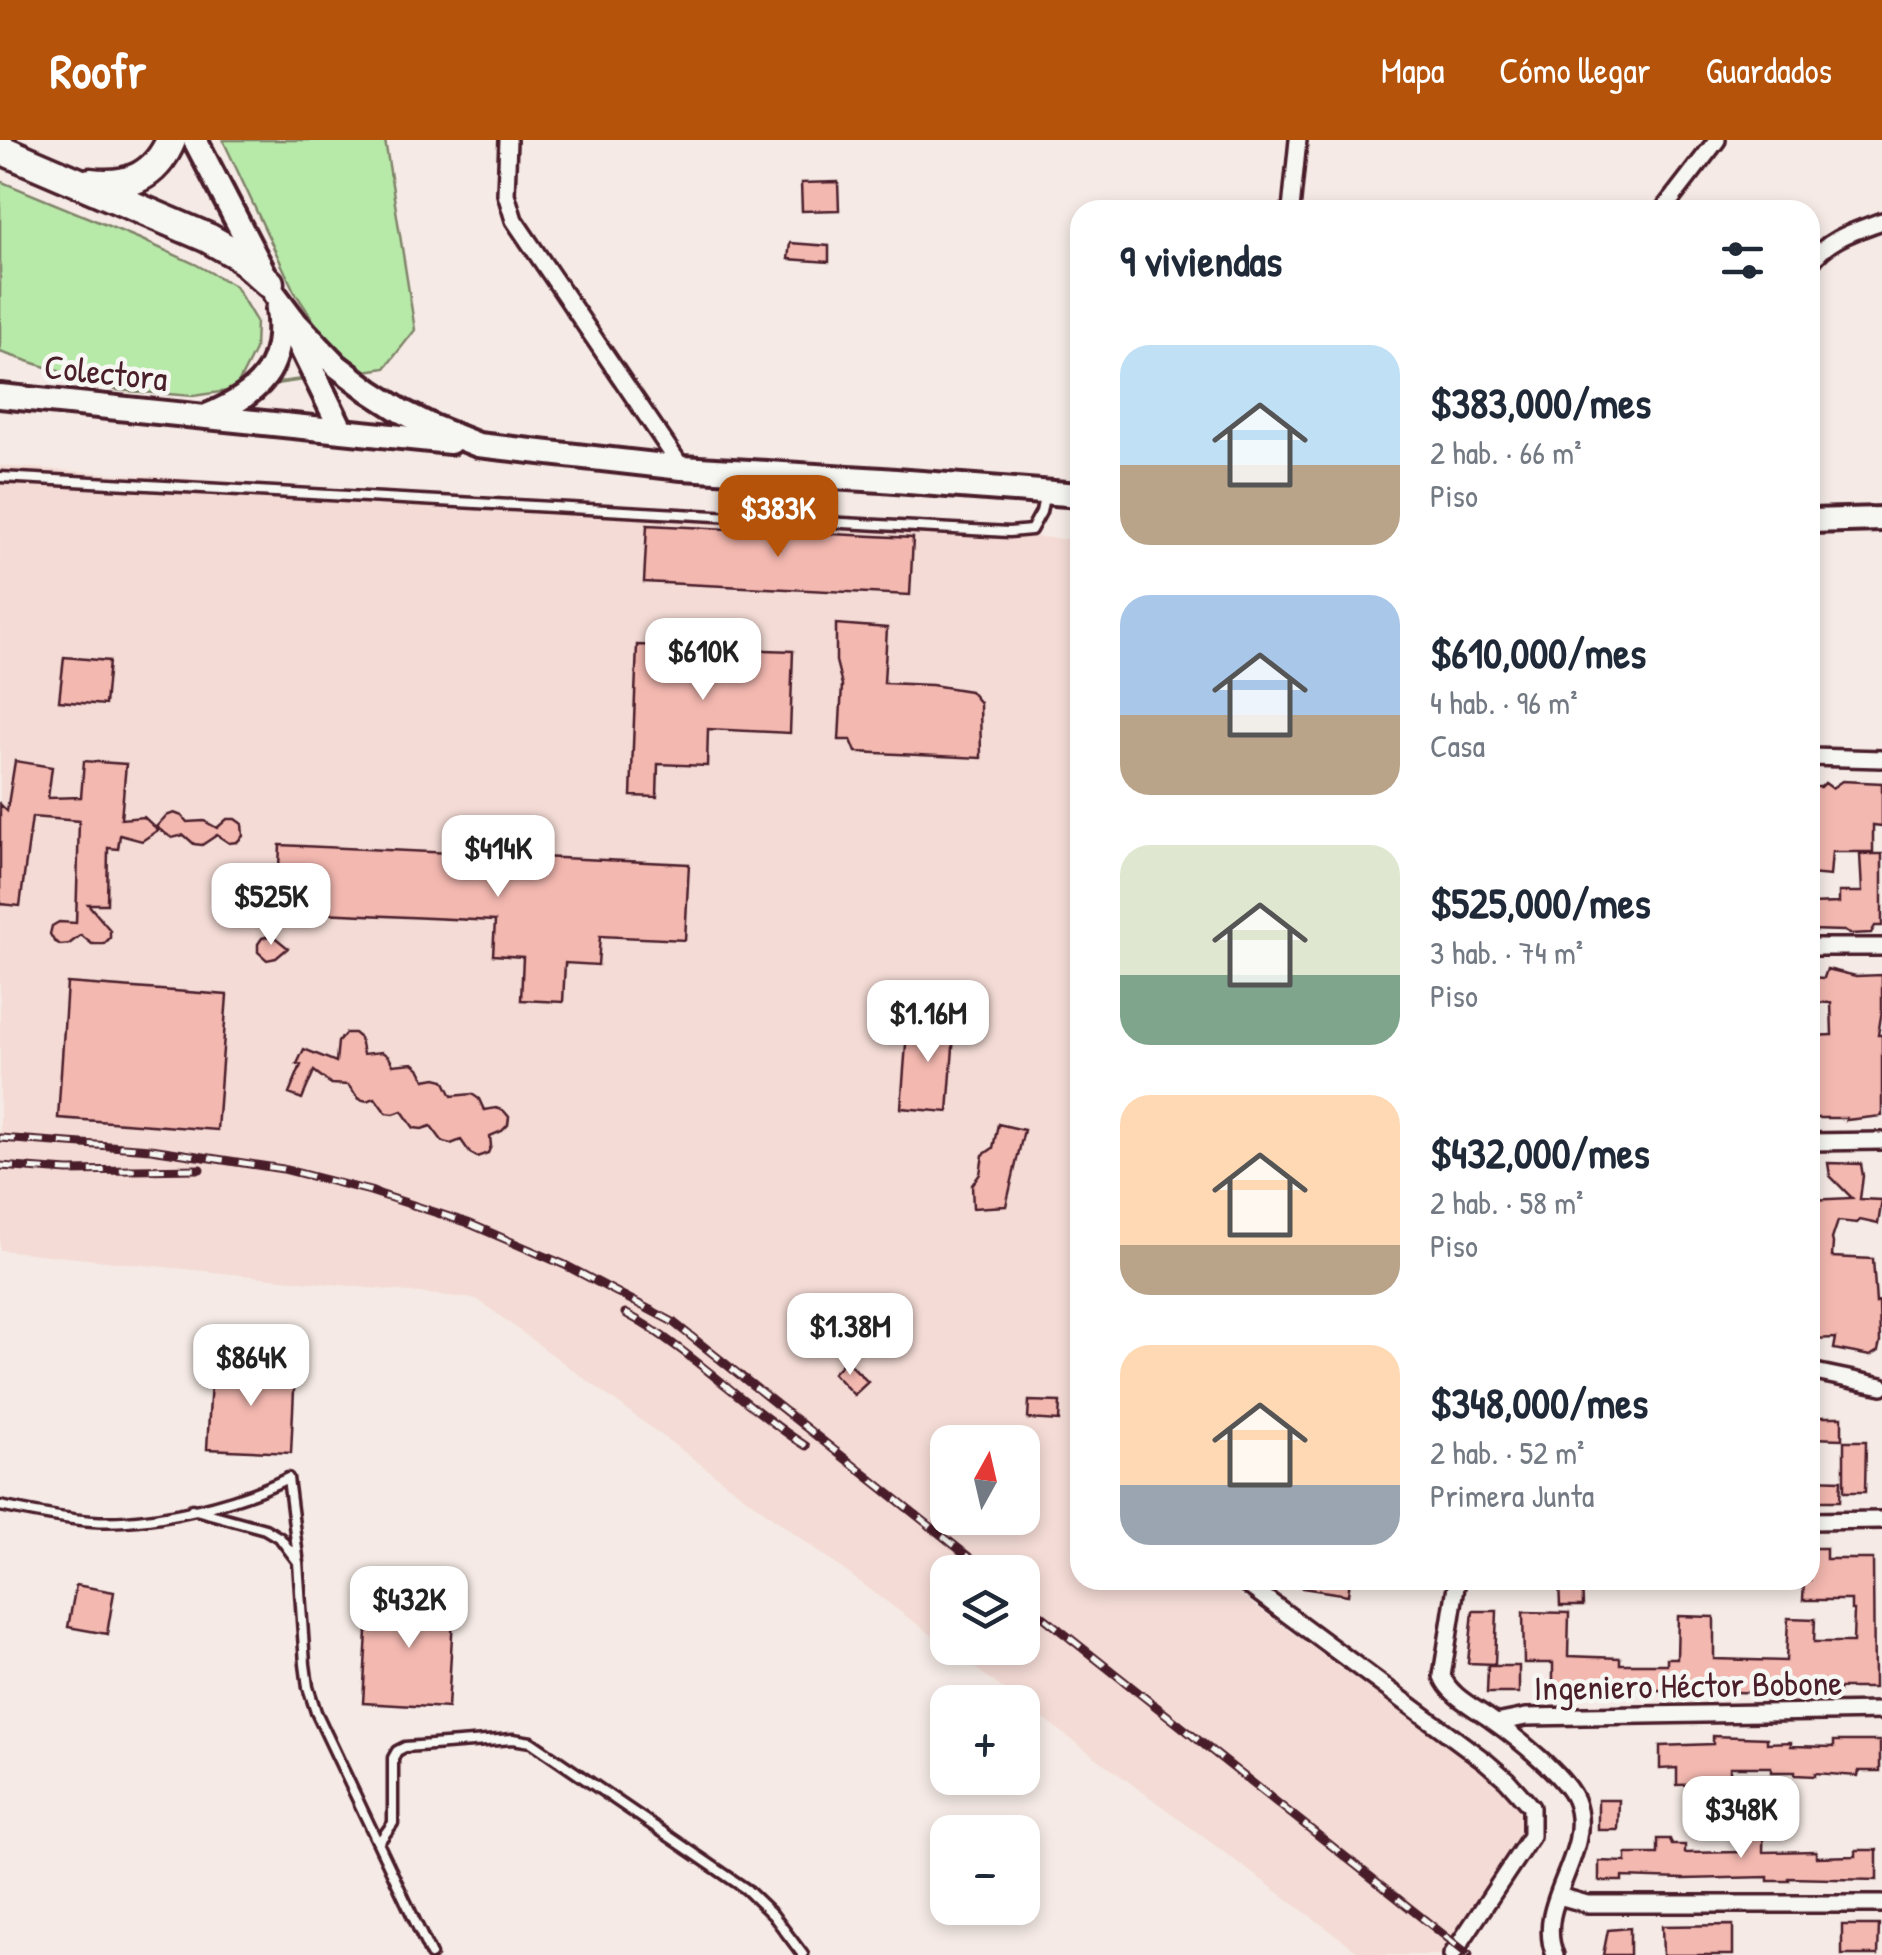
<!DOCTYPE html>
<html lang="es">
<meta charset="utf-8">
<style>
:root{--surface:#fff;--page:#f2f2f3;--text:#1f2937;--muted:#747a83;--accent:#b45309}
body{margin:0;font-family:"Patrick Hand",sans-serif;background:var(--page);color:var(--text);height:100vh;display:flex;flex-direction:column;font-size:38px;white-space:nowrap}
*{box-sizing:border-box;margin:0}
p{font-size:32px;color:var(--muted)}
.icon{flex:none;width:55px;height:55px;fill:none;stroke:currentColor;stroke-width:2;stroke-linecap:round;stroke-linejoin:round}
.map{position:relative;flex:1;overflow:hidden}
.sheet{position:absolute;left:1070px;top:60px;width:750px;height:1390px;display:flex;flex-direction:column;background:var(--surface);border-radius:30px;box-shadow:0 5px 15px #0003}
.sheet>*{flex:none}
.needle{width:65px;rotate:8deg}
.buttons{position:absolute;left:930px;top:1285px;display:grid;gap:20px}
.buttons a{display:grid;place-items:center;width:110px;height:110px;border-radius:20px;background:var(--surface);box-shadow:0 5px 15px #0003;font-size:50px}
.price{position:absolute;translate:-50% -85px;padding:0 22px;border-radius:20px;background:#fff;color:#222;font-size:32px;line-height:65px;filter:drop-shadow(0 2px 5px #0008)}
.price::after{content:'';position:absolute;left:50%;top:60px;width:30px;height:22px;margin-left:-15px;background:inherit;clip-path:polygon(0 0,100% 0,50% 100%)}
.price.active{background:var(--accent);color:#fff}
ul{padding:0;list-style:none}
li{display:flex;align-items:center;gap:30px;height:250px;padding:0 50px}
li span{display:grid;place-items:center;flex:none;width:280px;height:200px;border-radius:30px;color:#555}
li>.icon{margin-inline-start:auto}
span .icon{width:120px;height:120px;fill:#fffc;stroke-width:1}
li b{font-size:42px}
h2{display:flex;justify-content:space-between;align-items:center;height:120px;padding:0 50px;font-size:42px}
header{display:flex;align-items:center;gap:60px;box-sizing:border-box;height:140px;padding:0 50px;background:var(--accent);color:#fff}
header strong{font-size:48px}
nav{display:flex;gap:55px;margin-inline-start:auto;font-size:35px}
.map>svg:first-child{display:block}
.built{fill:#f4dbd5;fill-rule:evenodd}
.green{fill:#b7e9a9;stroke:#80846a;stroke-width:2.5}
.building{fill:#f3b8b0;stroke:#4a1f2b;stroke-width:2.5}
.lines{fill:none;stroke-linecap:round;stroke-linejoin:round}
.lane-casing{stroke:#4a1f2b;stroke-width:15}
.street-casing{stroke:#4a1f2b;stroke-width:22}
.secondary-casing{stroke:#4a1f2b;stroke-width:30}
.highway-casing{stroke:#4a1f2b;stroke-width:35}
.lane{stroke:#f6f6f2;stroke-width:8}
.street{stroke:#f6f6f2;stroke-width:15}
.secondary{stroke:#f6f6f2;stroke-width:22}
.highway{stroke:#f6f6f2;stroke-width:28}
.rail-casing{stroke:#4a1f2b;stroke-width:9}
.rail{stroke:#f6f6f2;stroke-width:5;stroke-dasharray:15;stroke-linecap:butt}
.labels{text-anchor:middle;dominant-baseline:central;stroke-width:9;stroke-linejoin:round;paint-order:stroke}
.street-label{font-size:35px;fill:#4a1f2b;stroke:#f6f6f2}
</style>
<header>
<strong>Roofr</strong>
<nav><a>Mapa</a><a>Cómo llegar</a><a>Guardados</a></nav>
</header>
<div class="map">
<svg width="1882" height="1815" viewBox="0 0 1882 1815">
<rect width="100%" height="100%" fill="#f5eae5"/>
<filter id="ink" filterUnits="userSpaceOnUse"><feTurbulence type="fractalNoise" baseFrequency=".01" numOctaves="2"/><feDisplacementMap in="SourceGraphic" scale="20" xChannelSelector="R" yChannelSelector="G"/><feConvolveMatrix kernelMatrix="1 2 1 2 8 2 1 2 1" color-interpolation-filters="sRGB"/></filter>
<g filter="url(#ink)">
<!-- built -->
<path class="built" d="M0 326 1080 400V1440H1220L1531 1667 1532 1680 1459 1815H1363L948 1508H1022V1432H948V1507L477 1159 0 1110ZM948 1302H1022V1378H948Z"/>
<!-- green -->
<path class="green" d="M223 0H385L415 190 385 228 193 256 116 250 0 212V41L140 99 195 124 235 146 256 181 255 210 236 248 361 231 321 192 294 151Z"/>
<!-- building -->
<path class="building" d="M838 42 839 70 802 71 801 43Z
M790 103 829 106V122L788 119Z
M647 385 913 398 910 455 644 442Z
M836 484 887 488 884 543 932 545 970 551 980 563 981 618 856 612 851 600H839L842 545 836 521Z
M637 505 793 511 790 593 708 589 707 626 658 624 657 657 631 656Z
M64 517 109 521 105 565 59 561Z
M15 621 52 627 48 658 81 657 84 621 126 624 121 679 144 677 158 690 142 701 120 695 118 709 108 708 107 764H88L110 790V798L104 804H92L81 795 69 804 61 805 54 801 50 794 52 786 59 782 76 783 79 681 32 677 20 766 0 764V664L7 671Z
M1842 641 1882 643V686L1873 685V712H1832L1830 736 1810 734V647H1821L1825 643 1832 648Z
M174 673 182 676 187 682 204 681 217 688 227 679H235L242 684 243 696 237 702 229 703 217 695 202 705 194 704 184 695 172 698 156 687 166 676Z
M280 705 689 724 685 800 600 796 598 825 565 823 563 862 521 860 523 817 493 815 495 781 277 771Z
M1860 714H1882V786H1875L1871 793 1850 794 1844 791 1810 790V764L1839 763V752H1862Z
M272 795 288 808 276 818 267 820 258 812V804L262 798Z
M1827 829 1856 836 1882 835V870L1878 895H1882V976L1846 980V978H1810V896L1832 895 1831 863 1810 862V837L1824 838Z
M67 843 227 855 217 990 58 978Z
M908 878 955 882 948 972 901 968Z
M346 893H354L360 898 363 914 382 912 389 917 393 925 413 923 419 928 425 940 436 938 444 940 452 956 472 954 479 959 484 970 496 968 504 971 509 977 508 985 502 991 490 996 491 1006 488 1013 477 1017 470 1013 461 1000 451 1004 443 1002 431 986 422 989 414 988 402 971 394 974 386 973 375 958 367 961 359 959 348 945 331 944 314 931 302 959 289 954 301 925 297 924 304 909 336 922 338 902Z
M998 984 1024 990 1006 1066 973 1068 972 1045 980 1034 983 1015 993 1008Z
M1828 1023 1861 1024 1863 1036 1860 1059 1882 1060 1878 1084 1860 1080 1857 1083 1838 1081 1832 1099 1833 1103 1832 1117 1873 1119 1876 1163 1879 1162 1880 1202 1878 1211 1870 1216 1834 1209 1836 1198 1810 1199V1060L1852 1058 1830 1036Z
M846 1220 868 1242 854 1255 833 1233Z
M212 1224 295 1229 291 1313 207 1309Z
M1029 1261 1060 1262 1059 1281 1028 1279Z
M1810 1277H1842V1299L1810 1298Z
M1844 1301H1866L1865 1352H1844Z
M1810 1339 1841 1340 1840 1361H1810Z
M1810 1408H1826V1419H1873L1874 1548H1839V1554H1809L1580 1548 1553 1549V1523H1524L1523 1472 1569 1473 1568 1516 1620 1518V1524H1667V1518H1677L1678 1476 1714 1477V1519L1786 1521 1788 1478 1815 1479 1814 1502H1853L1854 1470H1851V1460H1803L1804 1440H1810Z
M1302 1440H1350L1348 1455 1302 1448Z
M1559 1440H1582L1583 1466H1560Z
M76 1445 114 1452 107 1494 68 1487Z
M369 1455 454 1459 448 1568 363 1563Z
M1473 1471H1497L1495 1524 1468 1523Z
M1488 1526H1519V1553H1487Z
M1713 1596 1767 1598V1603L1791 1602V1606L1834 1607V1601H1880V1631H1859L1858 1636 1815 1633V1636L1795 1635V1632H1771V1627H1730V1668H1710V1644L1677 1645V1628L1660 1629V1606L1713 1604Z
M1598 1660H1619L1618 1690H1598Z
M1741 1668 1764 1669 1763 1712 1816 1711V1717L1856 1716V1710H1877V1740L1789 1738V1741H1768V1737L1684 1739 1622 1737V1741H1599V1721L1626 1722V1714H1658V1699H1670L1672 1705H1685V1713L1741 1712Z
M1733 1785V1815H1663L1662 1786Z
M1842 1785H1879L1878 1815H1842Z
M1630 1788V1815H1603L1608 1790Z"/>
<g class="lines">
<defs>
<path id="lane" d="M0 337 1009 392 1031 390 1041 372 1044 357
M0 1366C30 1372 61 1379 92 1381 150 1385 236 1364 288 1338L298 1417
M192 1369 265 1389 280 1398 298 1422 305 1524 308 1547 316 1572 431 1815
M379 1702 393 1683V1618L397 1611 405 1607 513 1599 531 1602 746 1749 773 1775 803 1815"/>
<path id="street" d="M508 0 506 54 514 80 682 328
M1291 70 1298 0
M1663 70 1717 0
M1810 124C1826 99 1855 91 1882 81
M1810 617 1882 619
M1810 807H1882
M1810 1002 1882 1001
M1810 1231 1882 1246
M1810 1381 1882 1380
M1241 1440 1485 1621 1507 1640 1531 1667V1696L1452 1815
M1457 1440 1442 1536C1450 1557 1476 1568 1493 1581 1516 1597 1565 1636 1575 1660 1596 1713 1533 1763 1555 1815
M1496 1583 1526 1577 1882 1571
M1559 1756 1587 1764H1882"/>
<path id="secondary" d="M195 0 265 135
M275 155 296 183 337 226 370 251 401 271 433 287 478 305 682 328 882 340 1080 355
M293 191 342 291
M0 256 450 302
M207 276C259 254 286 229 278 169
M1810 381 1882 379"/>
<path id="highway" d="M0 9 208 98 238 115 269 143
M90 43C128 48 156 36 171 0"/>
</defs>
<!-- lane casing -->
<use href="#lane" class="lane-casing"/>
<!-- street casing -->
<use href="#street" class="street-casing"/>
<!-- secondary casing -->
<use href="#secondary" class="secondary-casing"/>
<!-- highway casing -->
<use href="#highway" class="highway-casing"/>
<!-- lane -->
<use href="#lane" class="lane"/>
<!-- street -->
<use href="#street" class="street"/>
<!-- secondary -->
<use href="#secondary" class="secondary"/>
<!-- highway -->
<use href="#highway" class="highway"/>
<defs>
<path id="rail" d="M0 998 151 1009 283 1029 370 1051 468 1083 565 1125 673 1182 988 1432
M0 1026 68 1031 200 1029
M625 1173C691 1209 743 1266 806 1306
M1022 1460 1469 1815"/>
</defs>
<!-- rail casing -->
<use href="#rail" class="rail-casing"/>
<!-- rail -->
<use href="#rail" class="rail"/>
</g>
</g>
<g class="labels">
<!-- street labels -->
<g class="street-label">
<text transform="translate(106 232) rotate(6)">Colectora</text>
<text transform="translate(1688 1545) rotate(-1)">Ingeniero Héctor Bobone</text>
</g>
</g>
</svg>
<div class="buttons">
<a><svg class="needle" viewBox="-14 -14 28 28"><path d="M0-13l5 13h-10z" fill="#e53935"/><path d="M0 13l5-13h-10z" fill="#747a83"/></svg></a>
<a><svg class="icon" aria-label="layers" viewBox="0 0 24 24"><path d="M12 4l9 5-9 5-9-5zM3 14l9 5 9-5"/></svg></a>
<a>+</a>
<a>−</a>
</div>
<b class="price active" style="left:778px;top:420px">$383K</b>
<b class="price" style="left:703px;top:563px">$610K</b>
<b class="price" style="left:498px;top:760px">$414K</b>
<b class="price" style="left:271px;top:808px">$525K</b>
<b class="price" style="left:928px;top:925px">$1.16M</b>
<b class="price" style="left:850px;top:1238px">$1.38M</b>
<b class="price" style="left:251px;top:1269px">$864K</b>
<b class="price" style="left:409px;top:1511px">$432K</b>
<b class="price" style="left:1741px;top:1721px">$348K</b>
<section class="sheet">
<h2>9 viviendas<svg class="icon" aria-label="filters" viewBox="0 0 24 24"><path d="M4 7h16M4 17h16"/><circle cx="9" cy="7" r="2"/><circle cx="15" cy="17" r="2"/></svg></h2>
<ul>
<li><span style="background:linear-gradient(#bfe0f5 60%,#b9a48a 0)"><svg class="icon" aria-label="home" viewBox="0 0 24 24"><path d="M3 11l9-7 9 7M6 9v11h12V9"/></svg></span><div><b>$383,000/mes</b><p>2 hab. · 66 m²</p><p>Piso</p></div></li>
<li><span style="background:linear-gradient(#a9c7e8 60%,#b9a48a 0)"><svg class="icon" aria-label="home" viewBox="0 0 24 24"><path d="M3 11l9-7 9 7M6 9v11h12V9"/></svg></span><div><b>$610,000/mes</b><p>4 hab. · 96 m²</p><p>Casa</p></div></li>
<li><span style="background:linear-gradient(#dfe7d0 65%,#7fa58c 0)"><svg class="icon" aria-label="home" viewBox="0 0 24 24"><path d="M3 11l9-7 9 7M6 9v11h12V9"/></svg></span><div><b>$525,000/mes</b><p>3 hab. · 74 m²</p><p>Piso</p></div></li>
<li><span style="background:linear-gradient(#ffd9b3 75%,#b9a48a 0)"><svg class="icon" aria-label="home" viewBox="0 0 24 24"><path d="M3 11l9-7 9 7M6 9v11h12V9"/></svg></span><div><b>$432,000/mes</b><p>2 hab. · 58 m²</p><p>Piso</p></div></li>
<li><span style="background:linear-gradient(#ffd9b3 70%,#9aa5b1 0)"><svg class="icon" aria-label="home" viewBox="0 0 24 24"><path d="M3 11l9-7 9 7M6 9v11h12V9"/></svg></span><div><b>$348,000/mes</b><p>2 hab. · 52 m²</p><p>Primera Junta</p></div></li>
</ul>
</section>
</div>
